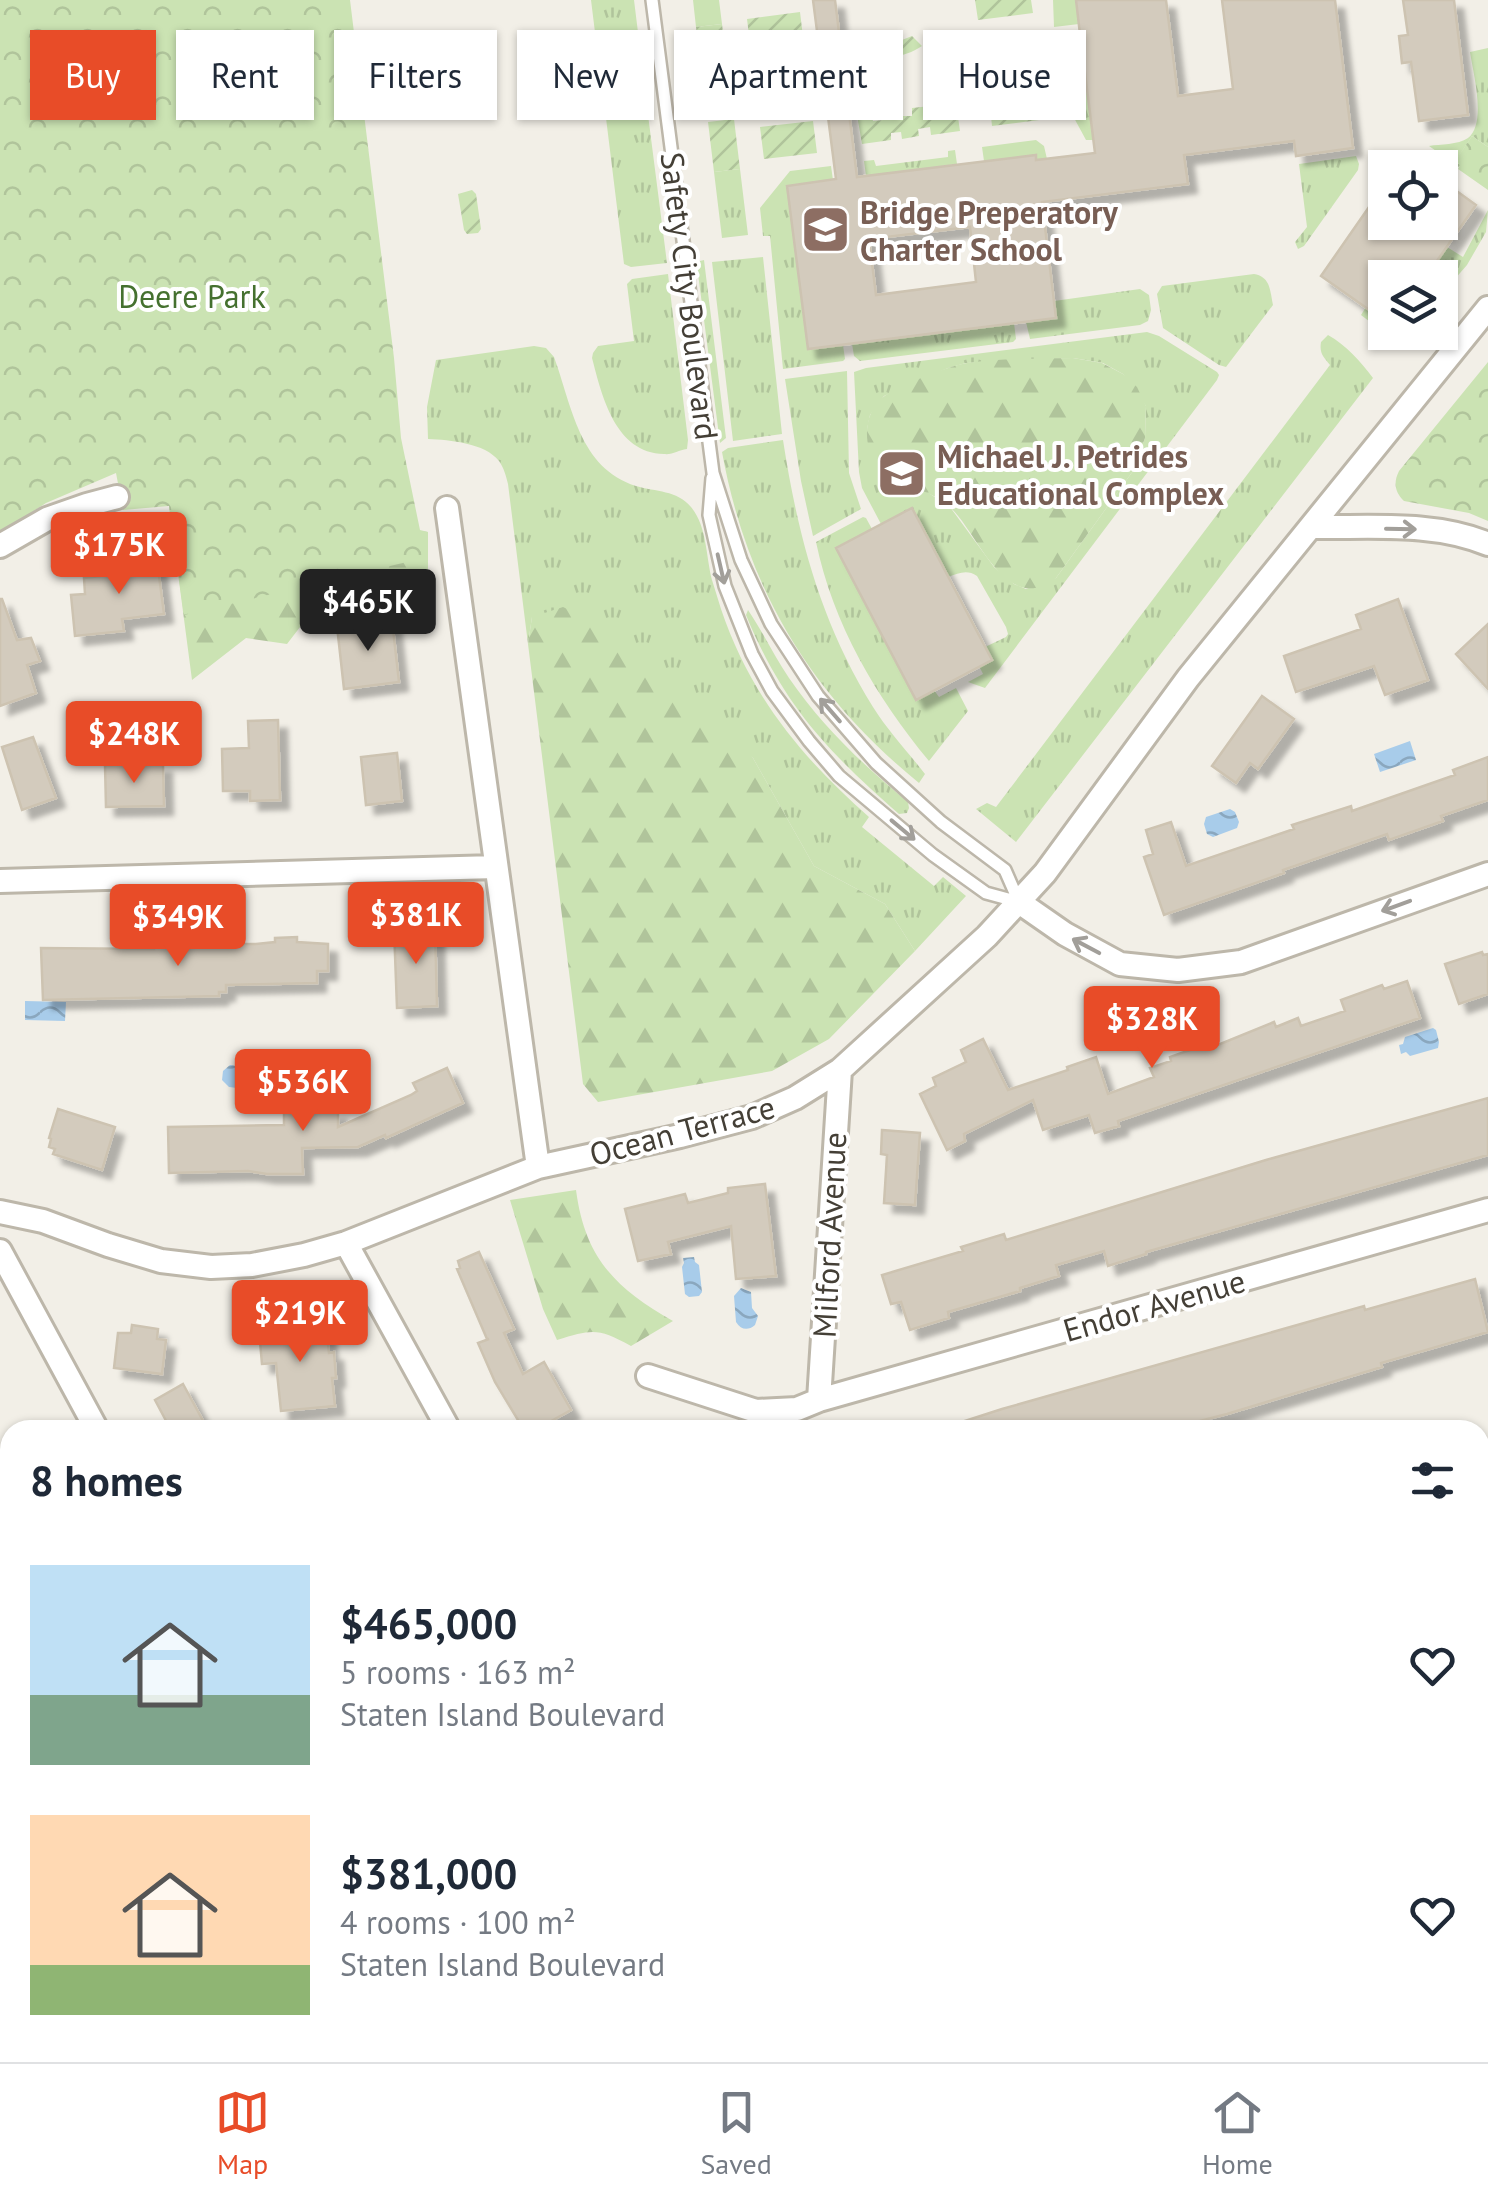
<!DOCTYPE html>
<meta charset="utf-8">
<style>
:root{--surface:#fff;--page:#f6f6f7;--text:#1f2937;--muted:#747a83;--line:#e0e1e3;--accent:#e84c28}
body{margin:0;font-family:"PT Sans",sans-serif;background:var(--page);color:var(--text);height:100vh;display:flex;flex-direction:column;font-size:38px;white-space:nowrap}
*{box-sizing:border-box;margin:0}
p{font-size:32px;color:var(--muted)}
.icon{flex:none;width:55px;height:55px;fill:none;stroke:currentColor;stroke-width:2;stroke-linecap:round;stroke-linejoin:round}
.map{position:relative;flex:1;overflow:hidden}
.side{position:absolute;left:0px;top:1420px;width:1490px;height:642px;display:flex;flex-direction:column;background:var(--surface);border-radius:30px 30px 0 0;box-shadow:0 2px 8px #0004}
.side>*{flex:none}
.top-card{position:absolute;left:30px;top:30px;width:1430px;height:90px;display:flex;gap:20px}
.fabs{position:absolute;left:1368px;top:150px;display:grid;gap:20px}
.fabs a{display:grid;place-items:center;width:90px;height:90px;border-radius:0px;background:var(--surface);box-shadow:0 2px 8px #0004;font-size:50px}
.price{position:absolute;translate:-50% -85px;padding:0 22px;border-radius:10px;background:var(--accent);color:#fff;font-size:32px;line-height:65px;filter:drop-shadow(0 2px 5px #0008)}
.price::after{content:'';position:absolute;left:50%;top:60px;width:30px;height:22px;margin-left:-15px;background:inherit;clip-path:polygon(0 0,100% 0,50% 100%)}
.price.active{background:#222;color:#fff}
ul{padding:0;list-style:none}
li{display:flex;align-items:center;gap:30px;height:250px;padding:0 30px}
li span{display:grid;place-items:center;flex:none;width:280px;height:200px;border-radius:0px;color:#555}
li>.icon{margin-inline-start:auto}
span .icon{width:120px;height:120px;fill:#fffc;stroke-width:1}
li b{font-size:42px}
h2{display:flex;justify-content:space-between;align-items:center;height:120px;padding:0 30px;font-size:42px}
.pill{padding:0 35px;border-radius:0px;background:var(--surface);box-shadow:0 2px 8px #0004;font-size:35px;line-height:90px}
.pill.active{background:var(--accent);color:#fff}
.tabs{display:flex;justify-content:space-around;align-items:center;height:140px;border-top:2px solid var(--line);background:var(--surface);font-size:28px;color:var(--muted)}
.tabs a{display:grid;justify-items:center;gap:5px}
.tabs .active{color:var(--accent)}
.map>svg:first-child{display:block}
.grass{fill:url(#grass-tufts);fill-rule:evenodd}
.forest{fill:url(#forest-firs)}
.park{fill:url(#park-crowns)}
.garden{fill:url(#garden-furrows)}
.water{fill:url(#water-waves)}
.building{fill:#d3cbbd;stroke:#cdc3b1;stroke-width:2.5;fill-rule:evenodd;filter:url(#shadow)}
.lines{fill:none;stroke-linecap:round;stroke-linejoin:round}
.service-casing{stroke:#bdb7aa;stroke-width:16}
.minor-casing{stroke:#bdb7aa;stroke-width:28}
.service{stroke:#fff;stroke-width:11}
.minor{stroke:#fff;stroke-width:22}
.oneway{stroke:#a29f9a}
.labels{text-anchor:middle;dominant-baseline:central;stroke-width:8;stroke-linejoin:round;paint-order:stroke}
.education-label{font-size:32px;font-weight:bold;fill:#785e54;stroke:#fff;text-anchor:start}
.park-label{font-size:32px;fill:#45712f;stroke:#fff}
.street-label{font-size:32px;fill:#443f36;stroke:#fff}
</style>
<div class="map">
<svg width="1488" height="2062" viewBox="0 0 1488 2062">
<defs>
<pattern id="grass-tufts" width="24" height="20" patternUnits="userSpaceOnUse" patternTransform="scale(2.5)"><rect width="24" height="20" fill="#cbe3b3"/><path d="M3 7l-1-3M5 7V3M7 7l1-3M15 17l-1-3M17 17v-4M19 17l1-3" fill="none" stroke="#b0c49b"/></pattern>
<pattern id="forest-firs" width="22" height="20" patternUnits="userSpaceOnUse" patternTransform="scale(2.5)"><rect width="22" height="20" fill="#cbe3b3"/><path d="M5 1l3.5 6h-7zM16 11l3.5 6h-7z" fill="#b0c49b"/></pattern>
<pattern id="park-crowns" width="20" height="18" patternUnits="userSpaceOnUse" patternTransform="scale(2.5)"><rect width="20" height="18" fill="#cbe3b3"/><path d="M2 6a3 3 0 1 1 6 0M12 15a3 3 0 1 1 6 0" fill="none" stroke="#b0c49b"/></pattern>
<pattern id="garden-furrows" width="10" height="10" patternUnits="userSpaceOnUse" patternTransform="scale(2.5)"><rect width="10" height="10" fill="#cbe3b3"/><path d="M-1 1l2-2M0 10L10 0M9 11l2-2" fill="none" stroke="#b0c49b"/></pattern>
<pattern id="water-waves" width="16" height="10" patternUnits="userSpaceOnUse" patternTransform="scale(2.5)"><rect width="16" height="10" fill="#a8ccea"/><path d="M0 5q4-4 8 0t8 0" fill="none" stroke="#8aa7be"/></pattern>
<filter id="shadow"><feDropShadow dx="9" dy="9" stdDeviation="2.5" flood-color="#0004"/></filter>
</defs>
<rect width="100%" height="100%" fill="#f2efe7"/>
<!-- grass -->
<path class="grass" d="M591 0H634L646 97 610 101 603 97Z
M693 0H719L722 24 696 27Z
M1053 0H1076L1079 24 1054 27Z
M1488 48V147L1472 136 1455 162 1461 165 1459 167 1429 146C1440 144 1458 145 1468 138 1487 123 1473 73 1470 52Z
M1084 70 1093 140H1086L1067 105 1061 73Z
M647 107 667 263 631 267 624 264 606 118 611 113Z
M1036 140 1044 146 1047 159 1036 160 1035 155 984 161 982 147Z
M955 150 957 164 866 176 864 161 874 160 876 166 948 157V151Z
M1356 156 1359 164 1358 170 1304 246 1298 249 1295 242 1307 227 1299 164Z
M831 166 833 180 787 186 808 349 843 345 845 359 843 361 783 369 770 236H763L760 208 790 171Z
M740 169 748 235 722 238 714 172Z
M1488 210 1486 232 1467 265 1440 296V278H1425L1447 247 1463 257Z
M763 257 782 434 733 441 712 262Z
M704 260 726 438 720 443 697 266 700 261Z
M668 274 688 440 687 449C678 450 673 455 664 454 615 453 602 396 592 358L593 353 598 346 634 341 627 284 632 279Z
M1254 274C1271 277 1270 291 1273 305L1226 367 1219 365 1163 328 1157 294 1162 286Z
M1140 289 1149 295 1151 310 1148 321 1140 325 1030 339 1026 322 1055 318 1054 301Z
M1366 307 1385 321V332L1409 333 1399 344 1361 315Z
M1014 323 1016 339 1013 342 860 361 854 356 852 344Z
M1147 332 1159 336 1217 372 1219 375 1217 380 985 688 968 682 983 674 979 666 985 647 1006 637 1008 634 1006 627 977 576C967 569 959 573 948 577L881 524 862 488 859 472 854 372 866 368ZM1073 358 1103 363 1123 374 1146 406 1145 438 1133 471 1056 578 1026 589 1014 584 994 567 950 507 927 492 893 478 867 429 870 415 884 396 948 368 966 363Z
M1328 335C1346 345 1361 362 1373 378L1016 842 976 809 987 803 996 807 1330 365C1324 357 1319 354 1321 342Z
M534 346 546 348 554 357C572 406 579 468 636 486 656 492 677 490 691 507 707 526 706 557 712 580 715 590 718 599 721 609 750 695 801 757 869 817L862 827 934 886 943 877 966 896 915 951 885 904 814 866 753 758 532 617 528 644 508 484C506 476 504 468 499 461 485 443 450 440 428 439L427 407 436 360Z
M847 371 849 473 861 509 813 536 801 481 785 379Z
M783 440C798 537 821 623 873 707 888 731 908 752 925 774L919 783C811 695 747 589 722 452L728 448Z
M863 517 866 518 872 529 837 549 915 699 934 690 939 697 956 688 968 711 929 761C876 697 833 624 816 542Z
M748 610C763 632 774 656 789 678 822 726 863 765 908 802L909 808 907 813 899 814C827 751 783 705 746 615Z"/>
<!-- forest -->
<path class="forest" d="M1073 358 1102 363 1123 374 1137 387 1146 406 1145 438 1133 471 1056 578C1006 617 979 535 951 508 930 487 892 487 875 461 862 442 865 412 882 398 896 386 949 366 967 363 1001 358 1038 359 1073 358Z
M169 505 428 532V573L339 593 317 605 287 644 246 638 192 680Z
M563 607 621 635 681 688 753 758 814 866 885 904 915 951 829 1039 772 1071 598 1102 583 1084 528 644 532 617Z
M576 1190C585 1258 615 1288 673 1321L631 1346C598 1328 593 1329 557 1340L543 1309 510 1200Z"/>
<!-- park -->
<path class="park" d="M0 0H350L394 358 401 438 420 530 428 532V557L184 615 169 506 123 510 116 473 46 503 0 533Z
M1472 136 1488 147V190L1458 169 1460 165 1455 161Z
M1488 362V521L1469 513 1404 501C1395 492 1393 483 1399 471Z"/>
<!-- garden -->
<path class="garden" d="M975 0H1031L1033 13 978 20Z
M800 12 804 45 751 51 747 19Z
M722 24 727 65 701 68 696 27Z
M912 36 922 46C904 58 888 59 869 49L878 39 897 42Z
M1044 92 1047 119 992 126 989 98Z
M956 103 960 131 931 135 930 127 918 129 919 136 902 139 901 132 891 133V140L862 144 857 115 872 113 873 121 883 120V112L902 110 903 116H912V108L930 106 932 113 941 112V104Z
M734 119 740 169 714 172 708 122Z
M813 121 817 153 764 159 760 127Z
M472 190 476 194 481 229 478 233 467 234 464 230 458 194Z"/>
<!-- water -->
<path class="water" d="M1410 741 1416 760 1380 772 1374 754Z
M1230 809 1235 812 1239 822 1237 828 1213 837 1207 834 1204 824 1206 817Z
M25 1001 66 1002 65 1021 25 1020Z
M1433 1028 1436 1030 1439 1042 1438 1048 1410 1056 1406 1052 1401 1054 1399 1045 1403 1044 1405 1037Z
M230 1065C245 1066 251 1080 256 1093L251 1101 243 1099 237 1088 229 1087 222 1080 223 1071Z
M694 1257 695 1262 699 1265 702 1292 699 1296 689 1297 685 1294 682 1267 684 1263 683 1258Z
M741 1288 751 1292 752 1308 758 1316 755 1325C748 1331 741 1330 736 1322L734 1296Z"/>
<!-- building -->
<path class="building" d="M813 0H835L857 177 1036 155V160L1095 153 1084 65 1069 67 1067 50 1065 36 1080 34 1076 0H1166L1178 96 1233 89 1222 0H1335L1353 148 1296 156 1294 141 1184 155 1188 184 1042 202 1056 318 808 349 787 186 836 179ZM970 227 976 282 876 295 869 239Z
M1403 0H1454L1468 115 1419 121 1411 62 1402 63 1399 36 1408 35Z
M1440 179 1476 205 1425 278H1385V321L1321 276 1385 184V222H1440Z
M912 508 992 660 916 700 836 548Z
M156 553 164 614 122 619 124 631 75 636 71 595 85 594 84 578 126 573 124 557Z
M0 599H2L17 640 31 638 40 661 27 665 36 693 0 706Z
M1398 599 1428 680 1385 695 1374 666 1296 692 1284 656 1361 629 1356 615Z
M392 620 399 682 344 689 337 626Z
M1488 624V689L1456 654Z
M1262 696 1294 719 1258 769 1250 763 1236 783 1212 766Z
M278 720 280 800 250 801V791H223L222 749 249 748 248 721Z
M33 737 56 798 22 810 2 747Z
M397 753 402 801 366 805 361 757Z
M1488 757V800L1441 816 1443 821 1389 840 1387 834 1283 870 1284 873 1164 915 1144 857 1153 854 1146 830 1171 822 1186 866 1294 829 1292 825 1351 806 1352 811 1455 775 1453 770Z
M163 764 164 806 106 807 105 765Z
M435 926 437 1006 397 1008 394 928Z
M297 937V942L328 944V971H317V983L226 985V992H219V996L43 1000 41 948 154 949V943L215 941 220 944H256L275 942V938Z
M1482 952 1483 955 1488 954V994L1459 1004 1445 964Z
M1407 981 1420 1018 1118 1121 1119 1126 1095 1133 1089 1115 1043 1130 1033 1100 964 1134 965 1141 947 1150 920 1094 936 1086 933 1078 966 1062 961 1050 983 1039 1008 1090 1068 1070 1067 1067 1096 1057 1108 1094 1154 1077 1150 1068 1171 1061 1170 1057 1207 1044 1208 1049 1274 1022 1276 1027 1298 1018 1301 1026 1345 1011 1341 1000 1382 985 1384 989Z
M447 1068 463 1103 386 1138 385 1135 358 1147 302 1148 303 1174H267L248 1171 169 1173 168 1127 284 1125V1112L338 1111V1127L411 1095 417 1091 413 1083Z
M1488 1098V1155L1146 1252V1254L1108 1266 1104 1251 1056 1265 1059 1276 1020 1288V1291L948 1312 949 1318 910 1330 901 1302 891 1304 882 1275 963 1251 961 1247 1004 1234 1006 1240 1266 1160Z
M58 1109 115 1127 102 1170 53 1154 55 1149 49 1147 51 1139 49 1138Z
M882 1130 920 1133 915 1205 884 1203 887 1155 881 1154Z
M765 1184 776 1276 736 1279 731 1226 668 1242 671 1254 638 1261 625 1209 685 1194 688 1203 728 1193V1188Z
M479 1252 514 1329 504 1333 523 1374 544 1362 571 1410 535 1430H524L495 1382 478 1343 489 1339H487L457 1269 460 1268 458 1261Z
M1475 1279 1488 1332 1381 1363 1382 1367 1227 1414 1165 1430H953L952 1425 1002 1409 1364 1306 1365 1310Z
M300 1321 304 1330 326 1327 329 1353 334 1352 336 1378H332L335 1406 281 1411 276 1363 262 1364 259 1330 275 1328V1323Z
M132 1325 158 1329 157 1339 166 1340 162 1374 114 1368 118 1333H131Z
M183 1384 208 1430H171L155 1400Z"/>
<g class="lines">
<defs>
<path id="service" d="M652 0 713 473 741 560 771 624 818 696 876 763 941 822 1005 870 1019 902
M712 478 709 515 725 586 752 654 772 691 809 741 839 776 933 855 986 893 1019 902"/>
<path id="minor" d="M447 508 538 1167
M1312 527C1369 528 1434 521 1488 544
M0 546 47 519 87 505 117 497
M0 881 495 867
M1019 902 1065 934 1120 964 1178 970 1241 962 1488 874
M0 1212 43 1221 108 1245 161 1261 211 1267 252 1265 304 1255 346 1243 538 1167 680 1136 752 1117 795 1098 840 1070 987 936 1045 873 1188 678 1488 308
M346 1243 449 1430
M0 1251 97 1430
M648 1376 756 1411 797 1409 819 1400 1488 1210
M819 1400 840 1070
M1480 1536 1488 1534
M0 1913 10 1931
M76 2052 81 2062
M434 2052 439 2062
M791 2052 796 2062
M1120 2052 1125 2062
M1417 2052 1419 2062"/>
</defs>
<!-- service casing -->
<use href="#service" class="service-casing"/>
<!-- minor casing -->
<use href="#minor" class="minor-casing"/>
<!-- service -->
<use href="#service" class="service"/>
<!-- minor -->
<use href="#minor" class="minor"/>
</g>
<!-- one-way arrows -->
<defs><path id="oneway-shaft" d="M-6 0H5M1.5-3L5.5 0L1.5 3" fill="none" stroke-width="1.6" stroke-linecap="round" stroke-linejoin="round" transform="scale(2.5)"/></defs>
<g class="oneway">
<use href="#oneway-shaft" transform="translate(1401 529) rotate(1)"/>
<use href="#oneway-shaft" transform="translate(721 569) rotate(77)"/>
<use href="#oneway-shaft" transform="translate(830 710) rotate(-131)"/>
<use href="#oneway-shaft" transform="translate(903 830) rotate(40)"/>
<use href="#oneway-shaft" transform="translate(1396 906) rotate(160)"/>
<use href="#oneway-shaft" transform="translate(1086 946) rotate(-152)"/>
</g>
<!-- icons -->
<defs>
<symbol id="school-square" viewBox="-11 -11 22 22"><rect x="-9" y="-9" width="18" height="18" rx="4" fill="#8d6e63" stroke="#fff"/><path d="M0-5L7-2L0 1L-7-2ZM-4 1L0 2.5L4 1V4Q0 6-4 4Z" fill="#fff"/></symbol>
</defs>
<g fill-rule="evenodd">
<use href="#school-square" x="798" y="202" width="55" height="55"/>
<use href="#school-square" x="874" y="446" width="55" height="55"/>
</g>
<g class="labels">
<!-- education labels -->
<g class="education-label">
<text x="860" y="212">Bridge Preperatory<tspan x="860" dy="37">Charter School</tspan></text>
<text x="937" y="456">Michael J. Petrides<tspan x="937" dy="37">Educational Complex</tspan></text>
</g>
<!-- park labels -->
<g class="park-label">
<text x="192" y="296">Deere Park</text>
</g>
<!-- street labels -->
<g class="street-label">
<text transform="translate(690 296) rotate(83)">Safety City Boulevard</text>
<text transform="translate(682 1130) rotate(-15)">Ocean Terrace</text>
<text transform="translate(829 1235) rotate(-87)">Milford Avenue</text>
<text transform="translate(1154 1305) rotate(-16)">Endor Avenue</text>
</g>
</g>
</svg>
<div class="fabs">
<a><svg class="icon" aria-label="locate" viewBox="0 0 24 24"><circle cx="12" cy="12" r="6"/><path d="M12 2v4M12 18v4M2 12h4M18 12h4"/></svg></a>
<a><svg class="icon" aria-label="layers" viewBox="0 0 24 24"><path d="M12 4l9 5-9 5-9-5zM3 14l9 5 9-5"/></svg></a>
</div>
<b class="price" style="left:119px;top:597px">$175K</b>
<b class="price active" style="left:368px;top:654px">$465K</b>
<b class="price" style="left:134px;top:786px">$248K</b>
<b class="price" style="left:416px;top:967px">$381K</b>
<b class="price" style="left:178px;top:969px">$349K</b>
<b class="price" style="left:1152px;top:1071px">$328K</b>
<b class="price" style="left:303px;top:1134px">$536K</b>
<b class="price" style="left:300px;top:1365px">$219K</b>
<div class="top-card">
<a class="pill active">Buy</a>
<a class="pill">Rent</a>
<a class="pill">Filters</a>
<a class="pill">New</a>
<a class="pill">Apartment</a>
<a class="pill">House</a>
</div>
<section class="side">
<h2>8 homes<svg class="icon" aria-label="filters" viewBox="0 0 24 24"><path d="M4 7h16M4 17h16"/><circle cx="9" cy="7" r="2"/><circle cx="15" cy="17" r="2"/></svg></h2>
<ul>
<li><span style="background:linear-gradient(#bfe0f5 65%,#7fa58c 0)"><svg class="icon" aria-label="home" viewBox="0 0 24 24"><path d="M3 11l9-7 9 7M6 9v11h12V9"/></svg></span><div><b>$465,000</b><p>5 rooms · 163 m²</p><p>Staten Island Boulevard</p></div><svg class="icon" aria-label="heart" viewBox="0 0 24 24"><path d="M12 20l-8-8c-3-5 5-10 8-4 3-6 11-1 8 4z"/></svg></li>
<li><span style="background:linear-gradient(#ffd9b3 75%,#8fb573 0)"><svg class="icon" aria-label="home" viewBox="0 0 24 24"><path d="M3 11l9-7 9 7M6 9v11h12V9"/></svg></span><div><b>$381,000</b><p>4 rooms · 100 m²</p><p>Staten Island Boulevard</p></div><svg class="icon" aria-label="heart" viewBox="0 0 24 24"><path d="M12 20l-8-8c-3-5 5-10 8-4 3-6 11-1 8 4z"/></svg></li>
</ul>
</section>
</div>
<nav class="tabs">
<a class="active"><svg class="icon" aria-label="map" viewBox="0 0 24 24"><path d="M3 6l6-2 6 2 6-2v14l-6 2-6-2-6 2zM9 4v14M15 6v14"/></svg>Map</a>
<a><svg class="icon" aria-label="saved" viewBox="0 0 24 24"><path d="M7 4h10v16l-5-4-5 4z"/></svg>Saved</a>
<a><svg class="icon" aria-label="home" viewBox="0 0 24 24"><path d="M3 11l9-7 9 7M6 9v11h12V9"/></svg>Home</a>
</nav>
